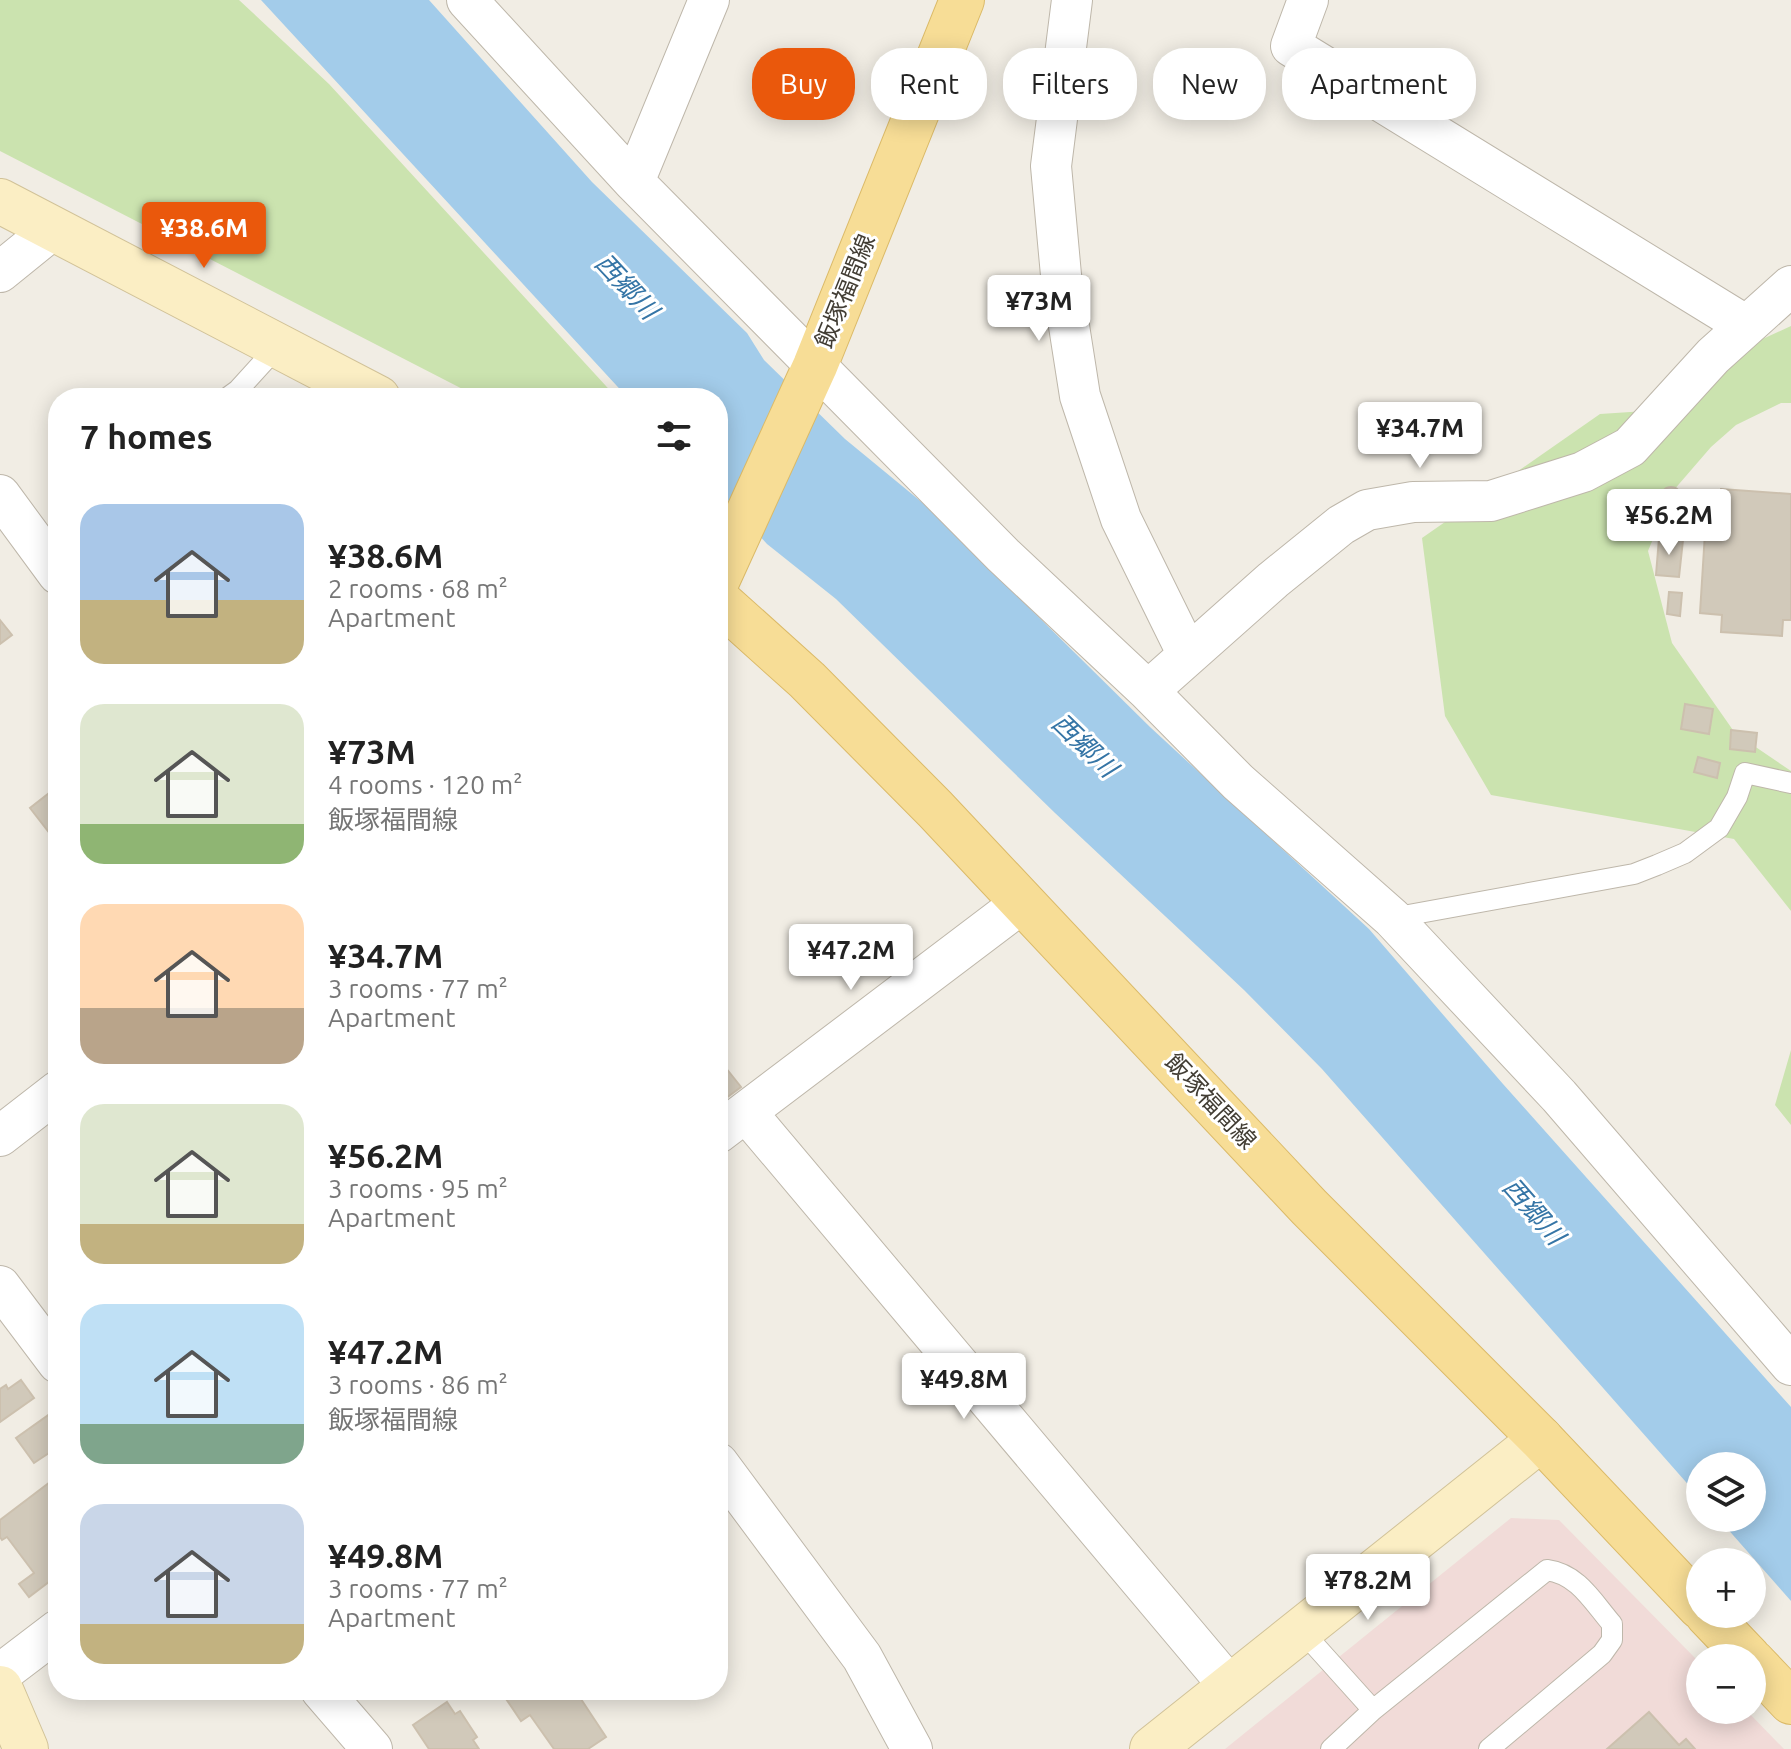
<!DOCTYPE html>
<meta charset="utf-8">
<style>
:root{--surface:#fff;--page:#f6f6f6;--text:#222;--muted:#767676;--accent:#ea580c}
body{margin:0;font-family:Ubuntu,"Noto Sans JP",sans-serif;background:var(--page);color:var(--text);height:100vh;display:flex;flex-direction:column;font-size:30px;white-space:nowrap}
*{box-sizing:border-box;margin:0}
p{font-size:26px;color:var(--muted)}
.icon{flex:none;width:44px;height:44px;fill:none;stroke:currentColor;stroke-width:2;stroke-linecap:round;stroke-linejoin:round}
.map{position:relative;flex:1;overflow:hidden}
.drawer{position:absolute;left:48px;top:388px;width:680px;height:1312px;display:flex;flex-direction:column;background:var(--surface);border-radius:32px;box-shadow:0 4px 20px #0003}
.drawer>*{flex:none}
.hud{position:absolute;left:752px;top:48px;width:760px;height:72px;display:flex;gap:16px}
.fabs{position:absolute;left:1686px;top:1452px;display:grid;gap:16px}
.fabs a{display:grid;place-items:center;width:80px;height:80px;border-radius:50%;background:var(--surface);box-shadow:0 4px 20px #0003;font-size:40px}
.price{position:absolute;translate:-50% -68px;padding:0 18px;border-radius:8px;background:#fff;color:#222;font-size:26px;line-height:52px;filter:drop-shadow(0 2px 4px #0008)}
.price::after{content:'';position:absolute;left:50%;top:48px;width:24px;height:18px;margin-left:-12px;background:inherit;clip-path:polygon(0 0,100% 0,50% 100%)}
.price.current{background:var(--accent);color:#fff}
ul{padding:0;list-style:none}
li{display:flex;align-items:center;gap:24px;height:200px;padding:0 32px}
li span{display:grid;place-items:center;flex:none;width:224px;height:160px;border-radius:24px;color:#555}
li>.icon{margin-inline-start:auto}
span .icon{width:96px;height:96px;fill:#fffc;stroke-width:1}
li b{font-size:34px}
h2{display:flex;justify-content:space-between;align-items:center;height:96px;padding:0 32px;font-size:34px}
.pill{padding:0 28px;border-radius:32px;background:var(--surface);box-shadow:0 4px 20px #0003;font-size:28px;line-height:72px}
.pill.current{background:var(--accent);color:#fff}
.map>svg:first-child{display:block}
.medical{fill:#f1dbd8}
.green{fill:#cbe3af}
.water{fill:#a3ccea}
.building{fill:#d1c9ba;stroke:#ccc0ae;stroke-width:2}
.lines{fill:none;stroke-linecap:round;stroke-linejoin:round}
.lane-casing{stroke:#beb7aa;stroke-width:22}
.street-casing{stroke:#beb7aa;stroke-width:42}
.secondary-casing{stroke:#d1c298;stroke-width:46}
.primary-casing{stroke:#dbba68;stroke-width:46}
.lane{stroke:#fff;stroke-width:20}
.street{stroke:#fff;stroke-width:40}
.secondary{stroke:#fbeec4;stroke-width:44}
.primary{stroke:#f7dd96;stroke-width:44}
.labels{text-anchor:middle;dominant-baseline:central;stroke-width:6;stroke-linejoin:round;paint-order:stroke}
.street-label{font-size:24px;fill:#423d34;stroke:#fff}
.water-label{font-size:26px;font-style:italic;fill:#3575a6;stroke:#fff}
</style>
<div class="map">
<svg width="1791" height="1749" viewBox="0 0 1791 1749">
<rect width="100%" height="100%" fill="#f1ede4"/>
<!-- medical -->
<path class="medical" d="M1511 1518 1559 1520 1700 1663V1710H1746L1784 1749H1225Z"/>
<!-- green -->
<path class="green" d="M0 0H239L329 84 617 398H480L0 151Z
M1791 326V403H1781L1736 425 1711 447 1673 491 1648 551 1672 643 1735 733 1791 771V911L1734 839 1491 795 1445 716 1422 538 1600 414 1691 408 1730 354Z
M1791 1050V1125L1775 1105Z"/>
<!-- water -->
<path class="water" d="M261 0H429L592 182 747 333 764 360 845 439 924 504 1150 727 1369 929 1503 1084 1791 1407V1601L1718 1518H1752V1466H1700V1498L1322 1069 1244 990 1055 813 836 599 767 544 718 489V398H628Z"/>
<!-- building -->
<path class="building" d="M1661 497a10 10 0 1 1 20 0a10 10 0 1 1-20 0Z
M1721 489 1791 494V620H1783L1782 636 1721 632 1722 615 1700 613 1707 501H1720Z
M1659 538 1683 540 1679 577 1656 575Z
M1669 592 1682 593 1680 616 1667 614Z
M0 620 12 635 0 644Z
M1685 704 1713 709 1709 734 1681 729Z
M1731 730 1757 733 1755 752 1730 749Z
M1698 757 1720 763 1717 778 1694 772Z
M58 786V844L30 808Z
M718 1058 741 1087 718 1104Z
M21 1380 34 1398 0 1422V1389L6 1385 8 1389Z
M54 1411 58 1417V1447L34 1463 16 1438Z
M58 1476V1575L29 1597 19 1584 34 1573 7 1537 2 1540 0 1537V1520Z
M500 1690H563L567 1695 575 1690 606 1737 588 1749H554L530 1715 521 1721Z
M447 1702 455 1714 460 1711 477 1737 473 1740 479 1749H429L413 1725Z
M1649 1712 1679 1745 1686 1739 1695 1749H1607Z"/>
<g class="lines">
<defs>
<path id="lane" d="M227 398 238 390 277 347
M1392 918 1634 874 1657 865 1685 853 1719 828 1737 797 1745 773 1791 783
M1302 1631 1373 1710
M1331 1749 1373 1710 1547 1570C1578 1574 1593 1602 1612 1624V1640L1602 1654 1489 1749"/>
<path id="street" d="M467 0 634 182 1003 555 1148 691 1238 782 1392 918 1559 1096 1791 1365
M1072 0 1051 166 1061 275 1080 396 1121 519 1188 655
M1308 0 1291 46 1745 325
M634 182 709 0
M0 272 53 229
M0 495 58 574
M1148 691 1273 580 1341 525 1367 510 1413 502 1491 501 1583 472 1630 447 1713 356 1791 286
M746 1112 1231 1688
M718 1133 1023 902
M0 1136 58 1091
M0 1286 58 1363
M718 1463 862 1657 912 1749
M0 1674 58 1630
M321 1690 372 1749"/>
<path id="secondary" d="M0 201 378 398
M0 1688 26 1749
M1152 1749 1541 1439"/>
<path id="primary" d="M718 579 815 366 962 0
M718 600 807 680 935 809 1309 1207 1541 1439 1700 1607
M1707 1614 1749 1658
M1752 1661 1791 1702"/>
</defs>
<!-- lane casing -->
<use href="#lane" class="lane-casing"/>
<!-- street casing -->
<use href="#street" class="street-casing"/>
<!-- secondary casing -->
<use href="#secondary" class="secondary-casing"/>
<!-- primary casing -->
<use href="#primary" class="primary-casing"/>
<!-- lane -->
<use href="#lane" class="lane"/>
<!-- street -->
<use href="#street" class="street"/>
<!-- secondary -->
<use href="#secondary" class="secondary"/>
<!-- primary -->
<use href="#primary" class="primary"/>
</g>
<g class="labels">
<!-- street labels -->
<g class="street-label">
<text transform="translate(845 291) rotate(-68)">飯塚福間線</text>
<text transform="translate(1211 1101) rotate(47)">飯塚福間線</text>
</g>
<!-- water labels -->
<g class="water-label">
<text transform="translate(627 286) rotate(47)">西郷川</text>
<text transform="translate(1085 745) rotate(44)">西郷川</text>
<text transform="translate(1534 1211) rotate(49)">西郷川</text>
</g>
</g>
</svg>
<div class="fabs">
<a><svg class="icon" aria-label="layers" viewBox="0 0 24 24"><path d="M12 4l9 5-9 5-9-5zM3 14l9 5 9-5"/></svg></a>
<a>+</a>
<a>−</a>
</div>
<b class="price current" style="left:204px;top:270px">¥38.6M</b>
<b class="price" style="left:1039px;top:343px">¥73M</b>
<b class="price" style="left:1420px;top:470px">¥34.7M</b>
<b class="price" style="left:1669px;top:557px">¥56.2M</b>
<b class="price" style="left:851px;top:992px">¥47.2M</b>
<b class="price" style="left:964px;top:1421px">¥49.8M</b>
<b class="price" style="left:1368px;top:1622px">¥78.2M</b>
<div class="hud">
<a class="pill current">Buy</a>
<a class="pill">Rent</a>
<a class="pill">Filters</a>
<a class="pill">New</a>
<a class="pill">Apartment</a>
</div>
<section class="drawer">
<h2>7 homes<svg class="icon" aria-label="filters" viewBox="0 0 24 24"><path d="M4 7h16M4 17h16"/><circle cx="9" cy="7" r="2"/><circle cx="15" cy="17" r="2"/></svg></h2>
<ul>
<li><span style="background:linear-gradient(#a9c7e8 60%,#c2b280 0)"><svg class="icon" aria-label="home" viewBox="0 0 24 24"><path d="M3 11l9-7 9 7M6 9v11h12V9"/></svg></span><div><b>¥38.6M</b><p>2 rooms · 68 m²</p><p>Apartment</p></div></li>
<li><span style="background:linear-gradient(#dfe7d0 75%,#8fb573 0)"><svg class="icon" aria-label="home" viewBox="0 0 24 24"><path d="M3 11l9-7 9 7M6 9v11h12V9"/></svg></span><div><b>¥73M</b><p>4 rooms · 120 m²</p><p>飯塚福間線</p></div></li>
<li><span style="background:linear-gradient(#ffd9b3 65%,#b9a48a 0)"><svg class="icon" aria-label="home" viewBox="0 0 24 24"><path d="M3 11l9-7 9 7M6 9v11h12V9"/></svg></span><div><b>¥34.7M</b><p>3 rooms · 77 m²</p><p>Apartment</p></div></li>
<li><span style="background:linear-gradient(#dfe7d0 75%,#c2b280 0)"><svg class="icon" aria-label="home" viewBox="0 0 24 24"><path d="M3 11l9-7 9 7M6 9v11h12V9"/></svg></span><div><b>¥56.2M</b><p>3 rooms · 95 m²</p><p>Apartment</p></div></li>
<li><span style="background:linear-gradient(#bfe0f5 75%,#7fa58c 0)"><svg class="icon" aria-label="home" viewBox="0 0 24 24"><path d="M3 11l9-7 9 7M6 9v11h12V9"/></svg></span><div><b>¥47.2M</b><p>3 rooms · 86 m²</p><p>飯塚福間線</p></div></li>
<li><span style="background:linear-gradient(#c9d6e8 75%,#c2b280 0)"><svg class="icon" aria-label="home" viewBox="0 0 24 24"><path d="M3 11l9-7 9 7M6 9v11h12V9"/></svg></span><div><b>¥49.8M</b><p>3 rooms · 77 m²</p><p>Apartment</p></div></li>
</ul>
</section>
</div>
